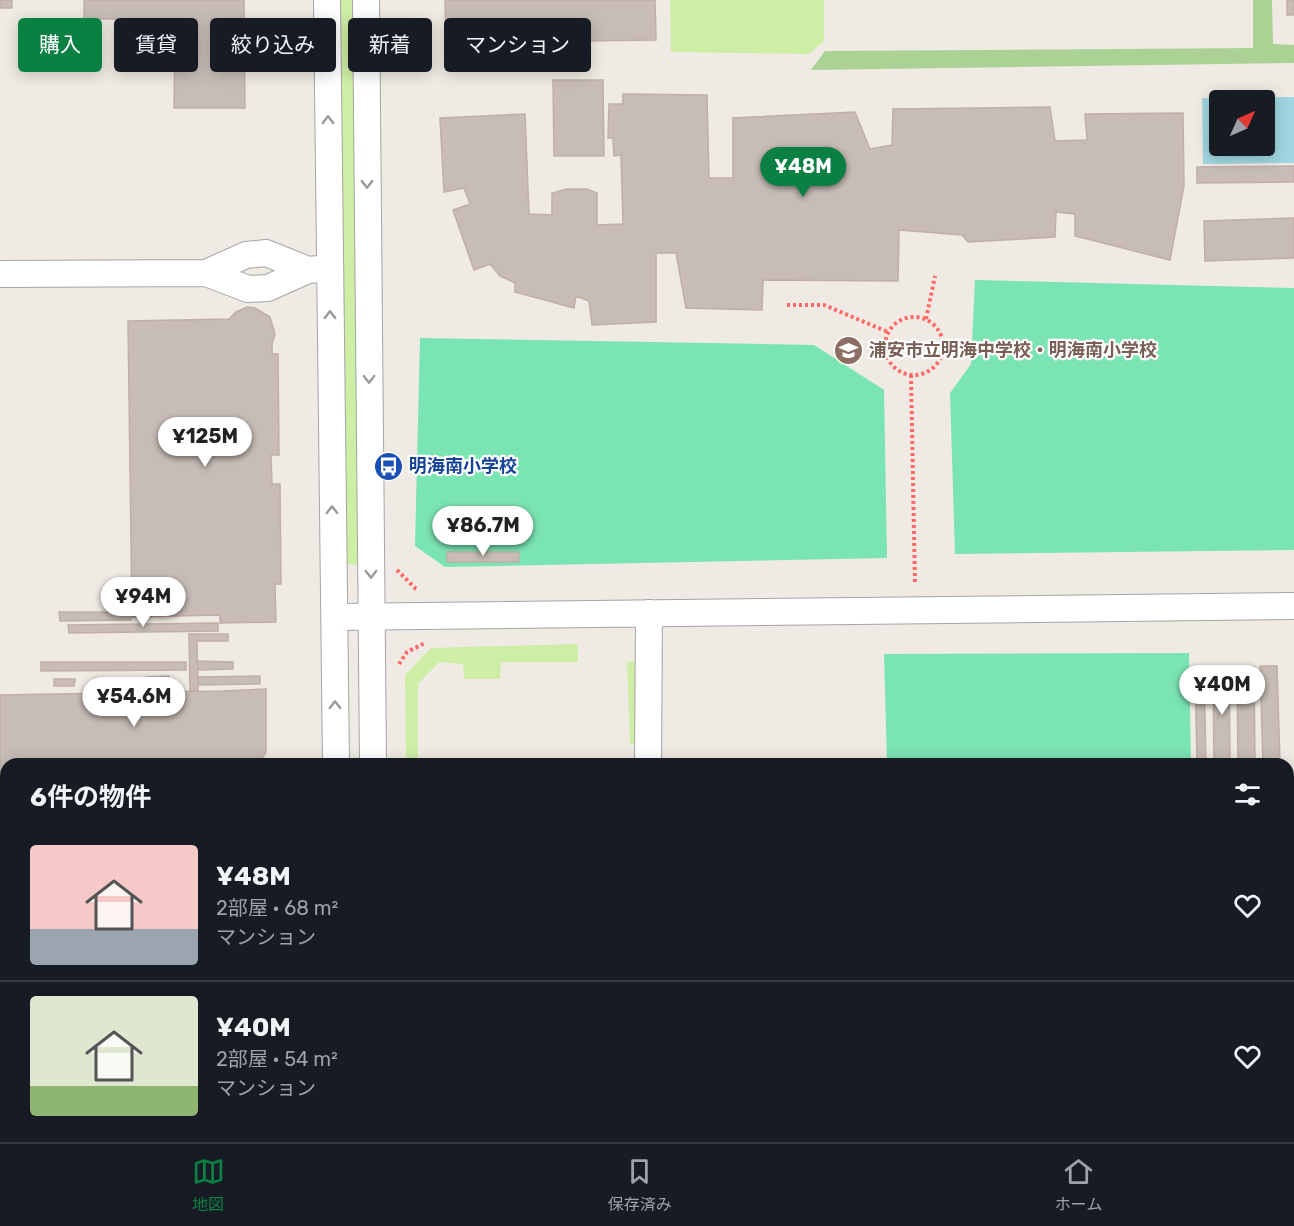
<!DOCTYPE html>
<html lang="ja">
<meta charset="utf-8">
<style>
:root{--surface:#171b24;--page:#242831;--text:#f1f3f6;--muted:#9ea1a6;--line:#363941;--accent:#0b8043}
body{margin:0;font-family:Rubik,"Noto Sans JP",sans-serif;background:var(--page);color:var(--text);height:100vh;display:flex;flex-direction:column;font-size:22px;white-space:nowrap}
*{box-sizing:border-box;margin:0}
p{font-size:20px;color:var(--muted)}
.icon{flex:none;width:33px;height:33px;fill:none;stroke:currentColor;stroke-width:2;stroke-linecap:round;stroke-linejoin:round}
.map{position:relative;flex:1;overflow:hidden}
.drawer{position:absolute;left:0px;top:758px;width:1294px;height:386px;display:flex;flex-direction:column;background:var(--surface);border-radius:18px 18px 0 0;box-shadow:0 3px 15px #0003}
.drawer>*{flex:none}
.banner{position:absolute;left:18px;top:18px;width:600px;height:54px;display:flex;gap:12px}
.needle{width:39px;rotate:45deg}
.tools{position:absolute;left:1209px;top:90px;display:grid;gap:12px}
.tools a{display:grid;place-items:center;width:66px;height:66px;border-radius:6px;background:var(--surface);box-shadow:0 3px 15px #0003;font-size:30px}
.price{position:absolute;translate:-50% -51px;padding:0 14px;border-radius:21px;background:#fff;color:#222;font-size:20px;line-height:39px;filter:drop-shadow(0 2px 3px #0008)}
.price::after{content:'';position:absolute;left:50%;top:36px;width:18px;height:14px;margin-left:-9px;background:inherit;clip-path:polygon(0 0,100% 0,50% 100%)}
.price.selected{background:var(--accent);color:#fff}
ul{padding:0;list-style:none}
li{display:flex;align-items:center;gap:18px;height:150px;padding:0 30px}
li+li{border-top:2px solid var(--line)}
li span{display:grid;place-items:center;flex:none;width:168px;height:120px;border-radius:6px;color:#555}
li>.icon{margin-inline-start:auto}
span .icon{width:72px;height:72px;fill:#fffc;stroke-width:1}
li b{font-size:26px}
h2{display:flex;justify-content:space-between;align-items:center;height:72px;padding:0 30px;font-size:26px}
.pill{padding:0 21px;border-radius:6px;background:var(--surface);box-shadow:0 3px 15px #0003;font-size:21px;line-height:54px}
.pill.selected{background:var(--accent);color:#fff}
.tab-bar{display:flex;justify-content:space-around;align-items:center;height:84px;border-top:2px solid var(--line);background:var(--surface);font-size:16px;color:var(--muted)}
.tab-bar a{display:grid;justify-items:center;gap:3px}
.tab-bar .selected{color:var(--accent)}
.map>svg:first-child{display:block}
.grass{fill:#ceeda5}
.forest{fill:#abd195}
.pitch{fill:#7be4b3}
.water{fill:#a0d6e0;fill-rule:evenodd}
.building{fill:#c7bcb6;stroke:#c2afa4;stroke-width:1.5}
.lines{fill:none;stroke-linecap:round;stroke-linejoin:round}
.minor-casing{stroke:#a5a5a5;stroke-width:28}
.path{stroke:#ff6864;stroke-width:4;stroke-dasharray:3 3;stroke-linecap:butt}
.minor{stroke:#fff;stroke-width:26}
.oneway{stroke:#9a9a9a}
.labels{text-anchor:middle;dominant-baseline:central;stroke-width:4.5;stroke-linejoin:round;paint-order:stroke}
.education-label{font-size:18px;font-weight:bold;fill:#785e54;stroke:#fff;text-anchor:start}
.transit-label{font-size:18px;font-weight:bold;fill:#164399;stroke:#fff;text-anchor:start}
</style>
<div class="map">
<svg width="1294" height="1142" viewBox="0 0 1294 1142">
<rect width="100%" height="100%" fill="#efeae3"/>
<!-- grass -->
<path class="grass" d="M339 0H353L359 565 347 564Z
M670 0H824V41L809 54 671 52Z
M578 644V662H501L500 679H464L463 664 439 662 418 684V763H406L405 675 431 648Z
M635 661 637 744H630L627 662Z
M992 1137H1098V1142H992Z"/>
<!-- forest -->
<path class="forest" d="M1253 0H1272L1273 44 1294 45V63L811 70 825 51 1253 48Z
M6 1137H150L149 1142H0Z"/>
<!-- pitch -->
<path class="pitch" d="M975 280 1294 288V550L955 554 950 393 971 364Z
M420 338 814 345 884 390 887 558 445 567 415 546Z
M1189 653 1191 763H887L884 654Z"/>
<!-- water -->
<path class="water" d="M1294 97V163L1203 164 1202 98ZM1220 100H1264V146H1220Z"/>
<!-- building -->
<path class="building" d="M0 0H12V8H0Z
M84 0H244L245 108H174L175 42H128V19H84Z
M445 0H655L656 40 446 43Z
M1287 0H1294V15H1287Z
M553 80H603L604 156H554Z
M623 94 707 95 709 178H733V118L855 112 870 149 892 145 893 109 1050 107 1055 141 1087 140 1085 114 1183 113 1184 186 1170 260 1075 236V214L1056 212 1055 237 968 242 962 235 899 230 898 281 763 280 762 310 686 308 676 253H656V322L592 325 589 301 576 296 574 308 515 292V283L500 276 490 264 474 270 453 210 470 204 464 188 444 192 440 118 525 114 529 214 552 215V193L567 189H587L597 193V225L623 224 621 155 614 156 613 138H608L609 104H623Z
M1294 166V182L1197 183V167Z
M1294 218V258L1205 261 1204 221Z
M247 307 255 308 270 317 275 334 272 344V354H278L279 455H271L272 484H280L281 584H275L276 622 220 623V615L132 617 128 321 229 319 236 312Z
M447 552H519V562H447Z
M59 612H130L131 620 60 621Z
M218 623V631L69 633 68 625Z
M189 634H228V641H197L198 691H190Z
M197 661 233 662V669L198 670Z
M41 662H186V670L41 671Z
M1260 666H1277L1280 764H1263Z
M1237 667H1254L1255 764H1238Z
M1213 668H1229L1230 764H1214Z
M1195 669H1204L1206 764H1197Z
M169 676V684H147V677Z
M260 676V684L198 685V677Z
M96 678H130V686L96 685Z
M54 679H75L74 686H54Z
M266 689V752L259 764H6V774H0V695L222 691Z
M1288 1017H1293L1294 1142H1165V1137H1288Z
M6 1021V1047L0 1052V1027Z
M6 1080V1110L0 1113V1085Z
M169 1137H261V1142H169Z
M478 1137H681V1142H478Z
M733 1137H916L919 1142H734Z"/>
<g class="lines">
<defs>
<path id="minor" d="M327 0 336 764
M366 0 373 764
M308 270 266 253 246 255 206 273 248 289 268 288 308 270 330 268
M0 274 206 273
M335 617 1294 606
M648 764 649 613
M0 925 6 923
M1288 996 1294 995
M0 1057 6 1052
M339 1137V1142
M378 1137V1142
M1127 1137V1142"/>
</defs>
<!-- minor casing -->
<use href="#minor" class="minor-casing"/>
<!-- path -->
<path class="path" d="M787 305H824L888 332
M885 346a29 29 0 1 1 58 0a29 29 0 1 1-58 0Z
M926 319 935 276
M911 375 915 584
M397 570 415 588 418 589
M399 664 407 652 425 643
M440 1137V1142"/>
<!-- minor -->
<use href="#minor" class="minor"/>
</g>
<!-- one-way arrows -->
<defs><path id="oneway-chevron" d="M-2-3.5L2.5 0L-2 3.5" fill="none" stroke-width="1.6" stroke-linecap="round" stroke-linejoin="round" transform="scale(1.5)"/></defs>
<g class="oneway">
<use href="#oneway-chevron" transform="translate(328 120) rotate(-91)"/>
<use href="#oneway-chevron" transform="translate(367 184) rotate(90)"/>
<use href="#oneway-chevron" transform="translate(330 315) rotate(-90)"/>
<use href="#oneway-chevron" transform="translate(369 379) rotate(90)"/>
<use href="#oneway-chevron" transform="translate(332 510) rotate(-91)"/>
<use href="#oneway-chevron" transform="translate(371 574) rotate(89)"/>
<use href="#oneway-chevron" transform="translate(335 705) rotate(-91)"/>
</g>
<!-- icons -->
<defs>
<symbol id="school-disc" viewBox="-11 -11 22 22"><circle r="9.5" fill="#8d6e63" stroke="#fff"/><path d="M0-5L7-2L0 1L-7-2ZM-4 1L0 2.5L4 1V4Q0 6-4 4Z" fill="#fff"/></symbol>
<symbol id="bus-disc" viewBox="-11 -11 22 22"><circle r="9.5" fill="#1a4fb4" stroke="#fff"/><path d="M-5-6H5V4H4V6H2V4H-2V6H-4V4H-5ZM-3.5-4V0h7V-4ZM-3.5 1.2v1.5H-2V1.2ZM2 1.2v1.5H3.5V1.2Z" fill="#fff"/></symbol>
</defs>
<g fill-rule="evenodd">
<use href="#school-disc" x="832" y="334" width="33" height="33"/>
<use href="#bus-disc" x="372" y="450" width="33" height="33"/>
</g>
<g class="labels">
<!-- education labels -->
<g class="education-label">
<text x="869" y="350">浦安市立明海中学校・明海南小学校</text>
</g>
<!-- transit labels -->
<g class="transit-label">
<text x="409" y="466">明海南小学校</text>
</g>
</g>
</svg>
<div class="tools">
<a><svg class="needle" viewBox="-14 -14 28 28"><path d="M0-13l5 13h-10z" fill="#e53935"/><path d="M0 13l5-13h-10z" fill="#9ea1a6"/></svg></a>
</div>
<b class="price selected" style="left:803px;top:198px">¥48M</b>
<b class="price" style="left:205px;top:468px">¥125M</b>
<b class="price" style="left:483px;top:557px">¥86.7M</b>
<b class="price" style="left:143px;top:628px">¥94M</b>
<b class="price" style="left:1222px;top:716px">¥40M</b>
<b class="price" style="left:134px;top:728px">¥54.6M</b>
<div class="banner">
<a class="pill selected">購入</a>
<a class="pill">賃貸</a>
<a class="pill">絞り込み</a>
<a class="pill">新着</a>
<a class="pill">マンション</a>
</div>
<section class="drawer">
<h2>6件の物件<svg class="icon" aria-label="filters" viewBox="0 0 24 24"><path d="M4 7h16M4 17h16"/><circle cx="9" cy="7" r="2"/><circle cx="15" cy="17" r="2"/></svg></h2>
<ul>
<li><span style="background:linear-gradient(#f6c9c9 70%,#9aa5b1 0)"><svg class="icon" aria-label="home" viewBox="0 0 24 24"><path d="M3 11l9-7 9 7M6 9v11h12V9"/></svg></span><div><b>¥48M</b><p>2部屋 · 68 m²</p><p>マンション</p></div><svg class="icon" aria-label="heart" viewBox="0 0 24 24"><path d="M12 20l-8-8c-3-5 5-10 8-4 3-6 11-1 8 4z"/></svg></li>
<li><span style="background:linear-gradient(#dfe7d0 75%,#8fb573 0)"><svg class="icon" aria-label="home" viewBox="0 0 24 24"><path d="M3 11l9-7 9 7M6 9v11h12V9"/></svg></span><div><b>¥40M</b><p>2部屋 · 54 m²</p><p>マンション</p></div><svg class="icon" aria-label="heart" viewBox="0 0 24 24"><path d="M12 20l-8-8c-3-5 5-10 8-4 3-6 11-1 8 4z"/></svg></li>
</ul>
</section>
</div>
<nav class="tab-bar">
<a class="selected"><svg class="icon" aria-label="map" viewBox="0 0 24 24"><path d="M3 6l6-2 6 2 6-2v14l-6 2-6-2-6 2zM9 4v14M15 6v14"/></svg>地図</a>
<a><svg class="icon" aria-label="saved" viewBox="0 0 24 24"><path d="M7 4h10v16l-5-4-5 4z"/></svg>保存済み</a>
<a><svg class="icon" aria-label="home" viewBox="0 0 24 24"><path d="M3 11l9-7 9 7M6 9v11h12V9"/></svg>ホーム</a>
</nav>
